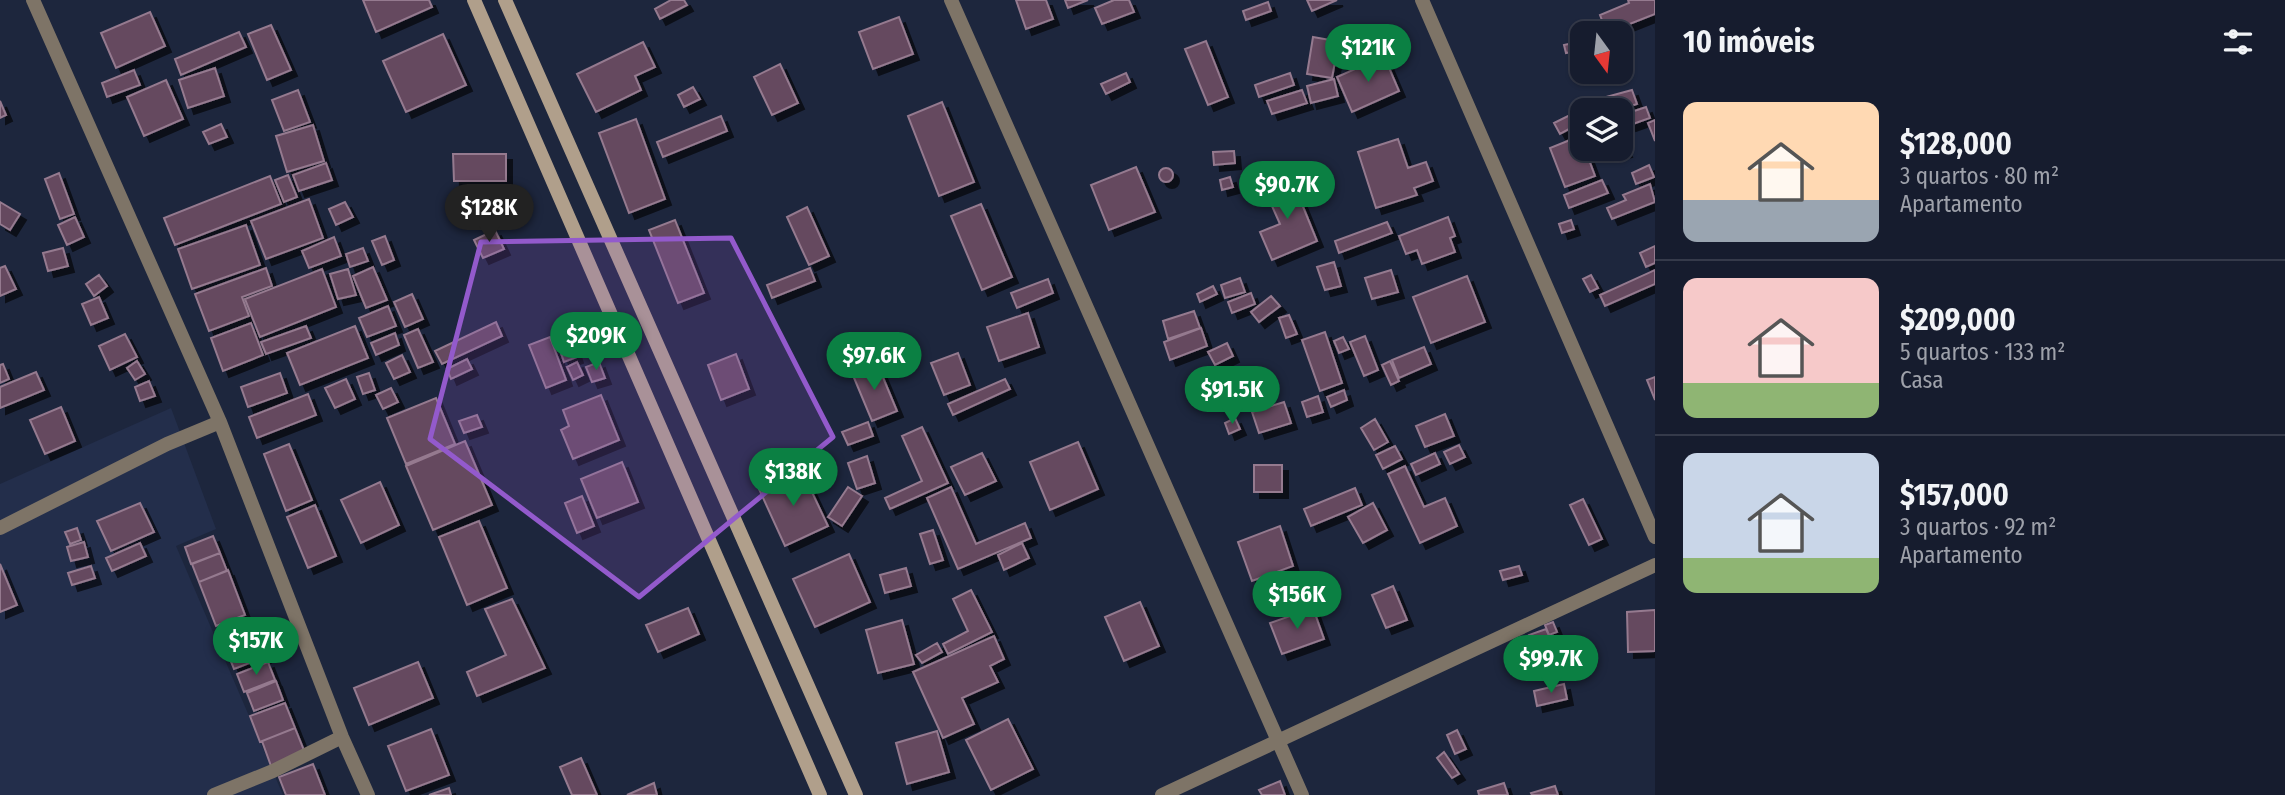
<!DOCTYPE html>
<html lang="pt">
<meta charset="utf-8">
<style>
:root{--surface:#161c2e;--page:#23293a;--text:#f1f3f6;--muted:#9ea1aa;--line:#353a4a;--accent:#0b8043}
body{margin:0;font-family:"Fira Sans Condensed",sans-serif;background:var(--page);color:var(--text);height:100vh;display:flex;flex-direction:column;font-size:26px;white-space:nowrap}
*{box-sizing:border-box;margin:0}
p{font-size:23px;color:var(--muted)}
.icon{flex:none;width:38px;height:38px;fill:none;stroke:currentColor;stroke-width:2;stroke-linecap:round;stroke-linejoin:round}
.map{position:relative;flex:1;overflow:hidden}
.details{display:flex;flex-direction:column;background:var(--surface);width:630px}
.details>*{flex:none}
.needle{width:46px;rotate:165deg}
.controls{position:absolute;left:1570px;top:21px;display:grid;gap:14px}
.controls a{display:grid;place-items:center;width:63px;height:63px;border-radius:14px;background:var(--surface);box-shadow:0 2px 5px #0004,0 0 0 2px var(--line);font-size:35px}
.price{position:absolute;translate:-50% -60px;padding:0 16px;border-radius:24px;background:var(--accent);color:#fff;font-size:23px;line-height:46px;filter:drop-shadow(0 2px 4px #0008)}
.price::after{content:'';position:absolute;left:50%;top:42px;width:21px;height:16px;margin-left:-10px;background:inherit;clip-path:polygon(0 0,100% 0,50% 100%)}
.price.on{background:#222;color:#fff}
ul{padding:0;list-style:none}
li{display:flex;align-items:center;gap:21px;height:175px;padding:0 28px}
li+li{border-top:2px solid var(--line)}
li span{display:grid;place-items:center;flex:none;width:196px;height:140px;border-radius:14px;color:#555}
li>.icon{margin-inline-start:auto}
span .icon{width:84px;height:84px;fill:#fffc;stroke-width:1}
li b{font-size:30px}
h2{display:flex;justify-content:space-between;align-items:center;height:84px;padding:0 28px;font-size:30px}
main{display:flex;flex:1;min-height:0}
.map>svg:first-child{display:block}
.built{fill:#232e4b}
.building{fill:#65495f;stroke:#957a8f;stroke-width:2;filter:url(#shadow)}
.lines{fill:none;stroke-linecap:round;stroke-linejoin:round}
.street{stroke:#7e7467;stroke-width:14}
.secondary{stroke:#b09f8b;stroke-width:14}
.marked{fill:#935acc;fill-opacity:0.2;stroke:#935acc;stroke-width:5;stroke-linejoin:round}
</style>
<main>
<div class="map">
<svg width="1655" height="795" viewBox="0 0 1655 795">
<defs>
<filter id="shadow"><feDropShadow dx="6" dy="6" stdDeviation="0" flood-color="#0009"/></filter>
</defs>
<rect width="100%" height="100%" fill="#1d263d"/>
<!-- built -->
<path class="built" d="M171 408 216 529 176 546 283 795H0V484Z"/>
<!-- building -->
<path class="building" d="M363 0H429L432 7 376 32Z
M671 0H684L687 5 660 19 655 9Z
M1016 0H1046L1053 19 1026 29Z
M1065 0H1088L1068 8Z
M1114 0H1129L1134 12 1102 24 1095 8Z
M1307 0H1337L1312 11Z
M1628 0H1655V14L1607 33 1600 15 1629 3Z
M1268 2 1271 11 1246 20 1243 11Z
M150 12 165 46 116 68 101 33Z
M899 17 913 54 873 69 859 32Z
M1600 23 1605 33H1582L1581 32Z
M271 25 291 70 267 80 248 34Z
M239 32 246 47 181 75 175 59Z
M443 34 466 85 406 112 383 61Z
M1313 37 1353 44 1349 65 1335 62 1332 78 1307 74Z
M1206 41 1228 97 1208 105 1185 49Z
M1582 41V50L1566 53 1564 45Z
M643 42 655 67 635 76 641 90 596 112 577 74Z
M1384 56 1399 91 1352 112 1337 77Z
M780 64 798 103 772 115 754 77Z
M215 68 224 96 188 108 179 80Z
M134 70 140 85 107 97 102 83Z
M1126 73 1130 82 1106 94 1101 84Z
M1290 73 1294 85 1259 97 1255 85Z
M1334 79 1338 96 1311 103 1307 86Z
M166 80 183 119 144 136 127 97Z
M693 87 700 99 684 107 678 95Z
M298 90 310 122 284 131 272 100Z
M1302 90 1307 103 1272 114 1267 101Z
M1632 90 1637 104 1620 110H1583L1593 104 1591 101Z
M0 101 6 115 0 118Z
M942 102 974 182 939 196 908 116Z
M1646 107 1650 118 1630 125 1625 114Z
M1576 112 1582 122 1560 134 1554 123Z
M721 116 727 131 663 157 657 142Z
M636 119 665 199 629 213 599 133Z
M1655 120V141L1648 123Z
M221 124 227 137 209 144 203 132Z
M313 125 324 161 287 172 276 136Z
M1580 136 1582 149H1585L1595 176 1565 187 1550 148Z
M1620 138 1626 151 1615 154 1613 149H1620Z
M1398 139 1408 168 1426 162 1433 181 1414 188 1417 195 1376 208 1358 152Z
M1234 151 1235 163 1214 165 1213 152Z
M453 154H506V181H454Z
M326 163 332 180 299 191 293 175Z
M1649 165 1654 177 1636 184 1632 173Z
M1136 167 1155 212 1109 230 1091 185Z
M1159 175a7 7 0 1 1 14 0a7 7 0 1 1-14 0Z
M59 173 74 214 60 219 45 179Z
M288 175 297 197 284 202 275 180Z
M270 176 281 204 175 245 164 218Z
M1230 177 1233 187 1222 190 1220 180Z
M1291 177 1317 241 1272 260 1260 232 1280 224 1264 188Z
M1602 180 1608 193 1569 208 1564 195Z
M1650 184 1655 202 1612 219 1607 208 1626 200 1623 195Z
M309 199 323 238 266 259 251 221Z
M0 202 20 214 10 230 0 224Z
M345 202 353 217 336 225 329 209Z
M981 204 1012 277 982 290 951 216Z
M807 207 829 256 809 265 787 217Z
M75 217 84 237 67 245 58 225Z
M1448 217 1455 236 1450 238 1455 252 1422 264 1417 250 1406 254 1399 236Z
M675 220 704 293 678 303 649 230Z
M1571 220 1574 229 1562 233 1559 224Z
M1387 222 1392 233 1339 253 1335 241Z
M246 225 260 265 192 289 178 249Z
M495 230 504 249 483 258 474 240Z
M385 236 394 260 382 265 372 241Z
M334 237 341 256 309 268 302 251Z
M1655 246V263L1646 267 1640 253Z
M63 248 68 266 48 271 43 253Z
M363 248 368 261 350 267 346 254Z
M1334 262 1341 286 1325 290 1317 267Z
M5 266 16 289 0 296V268Z
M373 267 387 300 366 308 353 276Z
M266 268 272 286 242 297 249 316 209 331 195 294Z
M810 268 815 281 772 298 767 285Z
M322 269 336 307 260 337 245 299Z
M348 269 356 295 338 299 330 274Z
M1391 270 1398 292 1372 299 1365 278Z
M1655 270V284L1605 306 1600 295Z
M99 275 107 286 94 296 86 284Z
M1591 275 1598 288 1590 292 1583 279Z
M1467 276 1485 322 1431 343 1413 297Z
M1240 278 1245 292 1225 298 1221 285Z
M1048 279 1053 293 1017 308 1011 293Z
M1213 286 1217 294 1200 302 1197 294Z
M1251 293 1255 304 1232 313 1228 302Z
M412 294 423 319 405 327 394 302Z
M1271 296 1280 306 1259 322 1251 312Z
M99 297 108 318 91 325 82 304Z
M388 306 396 326 367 337 359 318Z
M1194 311 1200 328 1168 339 1163 321Z
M1028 313 1039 347 999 361 987 327Z
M1289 315 1297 334 1286 338 1279 318Z
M496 322 502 336 442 364 435 351Z
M251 323 263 355 223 371 211 338Z
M569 325 575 341 559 347 553 331Z
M306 326 311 338 266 354 261 342Z
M355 326 368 358 300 385 287 353Z
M1201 328 1207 346 1170 360 1164 342Z
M418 329 433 362 418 368 404 335Z
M1325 332 1342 383 1320 391 1302 340Z
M395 333 399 345 376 355 371 343Z
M125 334 137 357 110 370 99 346Z
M1365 336 1378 370 1364 376 1350 342Z
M550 337 566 380 546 388 529 345Z
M1343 337 1349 349 1339 353 1334 341Z
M1227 343 1233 356 1215 365 1208 352Z
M1424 347 1431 364 1399 378 1392 360Z
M574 348 577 357 564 362 561 353Z
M958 353 970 385 944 395 931 363Z
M736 354 749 389 721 400 708 365Z
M402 355 410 372 394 379 386 363Z
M467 359 472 369 451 379 447 369Z
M137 361 145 374 135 380 127 368Z
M1390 361 1399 381 1391 385 1382 365Z
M577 362 583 375 573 380 567 367Z
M599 362 605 378 592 382 586 367Z
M877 363 897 411 872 421 852 373Z
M3 364 9 379 0 383V365Z
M1239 369 1243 380 1213 391 1209 380Z
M36 372 44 390 0 408V387Z
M280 373 287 393 248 407 241 387Z
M369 373 375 390 363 394 357 377Z
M1655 377V400L1647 380Z
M346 379 355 399 335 408 325 388Z
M1005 379 1010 389 953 415 948 404Z
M149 381 155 396 140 401 135 387Z
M391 388 398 402 383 409 376 395Z
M1344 390 1347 400 1331 407 1327 397Z
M308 394 316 415 257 438 249 417Z
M601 395 619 440 573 459 561 430 569 426 563 410Z
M1318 396 1323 412 1307 417 1302 402Z
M436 398 455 444 406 464 387 418Z
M1284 402 1291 423 1259 433 1252 412Z
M61 407 75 441 45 454 30 420Z
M1445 414 1454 436 1425 447 1416 426Z
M477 415 482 427 464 433 459 421Z
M1235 418 1240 429 1229 434 1225 423Z
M1375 419 1388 442 1374 450 1361 428Z
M868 422 873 436 848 445 842 432Z
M922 427 948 483 890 509 885 498 922 481 902 436Z
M465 441 492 505 433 530 406 466Z
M1078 442 1098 489 1050 510 1030 462Z
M289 444 312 500 286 511 264 454Z
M1459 445 1465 457 1450 464 1444 452Z
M1395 446 1402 459 1383 469 1376 455Z
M982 453 996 481 965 495 951 467Z
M1435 453 1440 464 1416 475 1411 464Z
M867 456 875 483 857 489 848 463Z
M622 462 638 502 597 518 581 479Z
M1254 465H1282V492H1254Z
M1405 466 1424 507 1445 498 1457 526 1420 543 1388 474Z
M801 469 828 526 785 546 759 489Z
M380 482 399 525 361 543 341 500Z
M848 487 862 496 842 526 828 517Z
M951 487 976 544 1025 523 1031 538 958 569 927 498Z
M1355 488 1362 505 1311 526 1304 509Z
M582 496 594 526 577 533 565 503Z
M1583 499 1602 539 1589 545 1570 505Z
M140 503 154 532 111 551 97 521Z
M1373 503 1387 530 1363 543 1348 517Z
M315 505 336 556 308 568 287 517Z
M479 521 507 588 467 605 439 537Z
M1280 526 1293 566 1252 581 1238 542Z
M77 528 81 540 70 544 65 532Z
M933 530 943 560 930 564 920 534Z
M213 536 220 553 191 564 185 547Z
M84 542 88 557 71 561 67 547Z
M140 543 146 556 112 571 106 558Z
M1022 543 1029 558 1004 570 998 555Z
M220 553 227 571 199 582 192 564Z
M849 554 870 602 815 627 793 579Z
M0 564 17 605 0 612Z
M91 566 95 578 72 585 68 573Z
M1519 566 1522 575 1503 580 1500 571Z
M906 568 911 586 885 593 880 575Z
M228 570 245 615 216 626 199 582Z
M1393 586 1407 620 1386 628 1372 595Z
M971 590 992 632 948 654 943 644 968 631 953 599Z
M512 599 545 668 477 696 467 672 506 655 485 609Z
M1140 602 1159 646 1124 661 1105 617Z
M688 608 699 634 658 652 646 625Z
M1313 608 1324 639 1282 654 1270 623Z
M1655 610V651L1628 652 1627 612Z
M250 620 265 657 234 669 219 632Z
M902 620 914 664 878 673 866 630Z
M1553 622 1557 632 1549 635 1545 625Z
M1546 629 1550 638 1533 644 1529 635Z
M994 636 1004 659 990 666 998 682 962 698 974 724 943 738 913 672Z
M937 643 942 652 922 663 916 655Z
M1555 643 1563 658 1543 669 1535 654Z
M268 662 275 680 244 692 237 674Z
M418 662 433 698 369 725 354 688Z
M276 681 283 700 254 711 247 693Z
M1564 684 1567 699 1537 706 1534 691Z
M285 703 295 728 260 742 250 716Z
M1008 719 1033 769 991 790 966 740Z
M295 728 305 753 271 766 262 741Z
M431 729 449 775 406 791 388 746Z
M1457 730 1466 749 1455 754 1447 735Z
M937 731 949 772 907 784 896 743Z
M1444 752 1459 774 1452 778 1437 758Z
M581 758 597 795H572L560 767Z
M313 764 325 795H286L279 777Z
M1280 781 1285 795H1262L1259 790Z
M654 783 657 795H627Z
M1504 783 1508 795H1479L1478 791Z
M1555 786 1558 795H1532L1531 793Z
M449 788 451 795H429Z"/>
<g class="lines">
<!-- street -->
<path class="street" d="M33 0 220 422 342 737 368 795
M951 0 1302 795
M1422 0 1655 537
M0 528 167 444 220 422
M214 795 273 771 342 737
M1162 795 1655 565"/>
<!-- secondary -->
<path class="secondary" d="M474 0 820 795
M505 0 856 795"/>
</g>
<!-- marked area -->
<path class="marked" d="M731 238 833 437 639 597 430 439 481 242Z"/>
</svg>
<div class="controls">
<a><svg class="needle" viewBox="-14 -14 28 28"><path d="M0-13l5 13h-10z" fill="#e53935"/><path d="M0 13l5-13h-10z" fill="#9ea1aa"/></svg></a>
<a><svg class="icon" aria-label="layers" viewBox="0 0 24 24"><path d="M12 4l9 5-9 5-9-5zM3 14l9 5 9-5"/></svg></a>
</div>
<b class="price" style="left:1368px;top:84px">$121K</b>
<b class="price" style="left:1287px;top:221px">$90.7K</b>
<b class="price on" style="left:489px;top:244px">$128K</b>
<b class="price" style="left:596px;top:372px">$209K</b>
<b class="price" style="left:874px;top:392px">$97.6K</b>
<b class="price" style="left:1232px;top:426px">$91.5K</b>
<b class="price" style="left:793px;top:508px">$138K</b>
<b class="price" style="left:1297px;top:631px">$156K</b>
<b class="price" style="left:256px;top:677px">$157K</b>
<b class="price" style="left:1551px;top:695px">$99.7K</b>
</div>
<section class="details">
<h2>10 imóveis<svg class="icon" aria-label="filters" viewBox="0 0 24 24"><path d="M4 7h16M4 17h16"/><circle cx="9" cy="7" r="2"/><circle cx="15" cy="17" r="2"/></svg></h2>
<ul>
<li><span style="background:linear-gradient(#ffd9b3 70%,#9aa5b1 0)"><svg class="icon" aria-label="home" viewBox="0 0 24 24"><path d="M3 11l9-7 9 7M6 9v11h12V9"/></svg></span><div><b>$128,000</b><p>3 quartos · 80 m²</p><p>Apartamento</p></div></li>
<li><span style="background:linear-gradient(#f6c9c9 75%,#8fb573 0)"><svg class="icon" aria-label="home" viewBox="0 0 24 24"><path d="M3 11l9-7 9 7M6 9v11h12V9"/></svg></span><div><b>$209,000</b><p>5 quartos · 133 m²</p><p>Casa</p></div></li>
<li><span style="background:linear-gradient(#c9d6e8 75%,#8fb573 0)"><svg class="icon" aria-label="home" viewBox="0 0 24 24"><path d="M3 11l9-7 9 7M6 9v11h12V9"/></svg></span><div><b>$157,000</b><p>3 quartos · 92 m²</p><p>Apartamento</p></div></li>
</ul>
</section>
</main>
